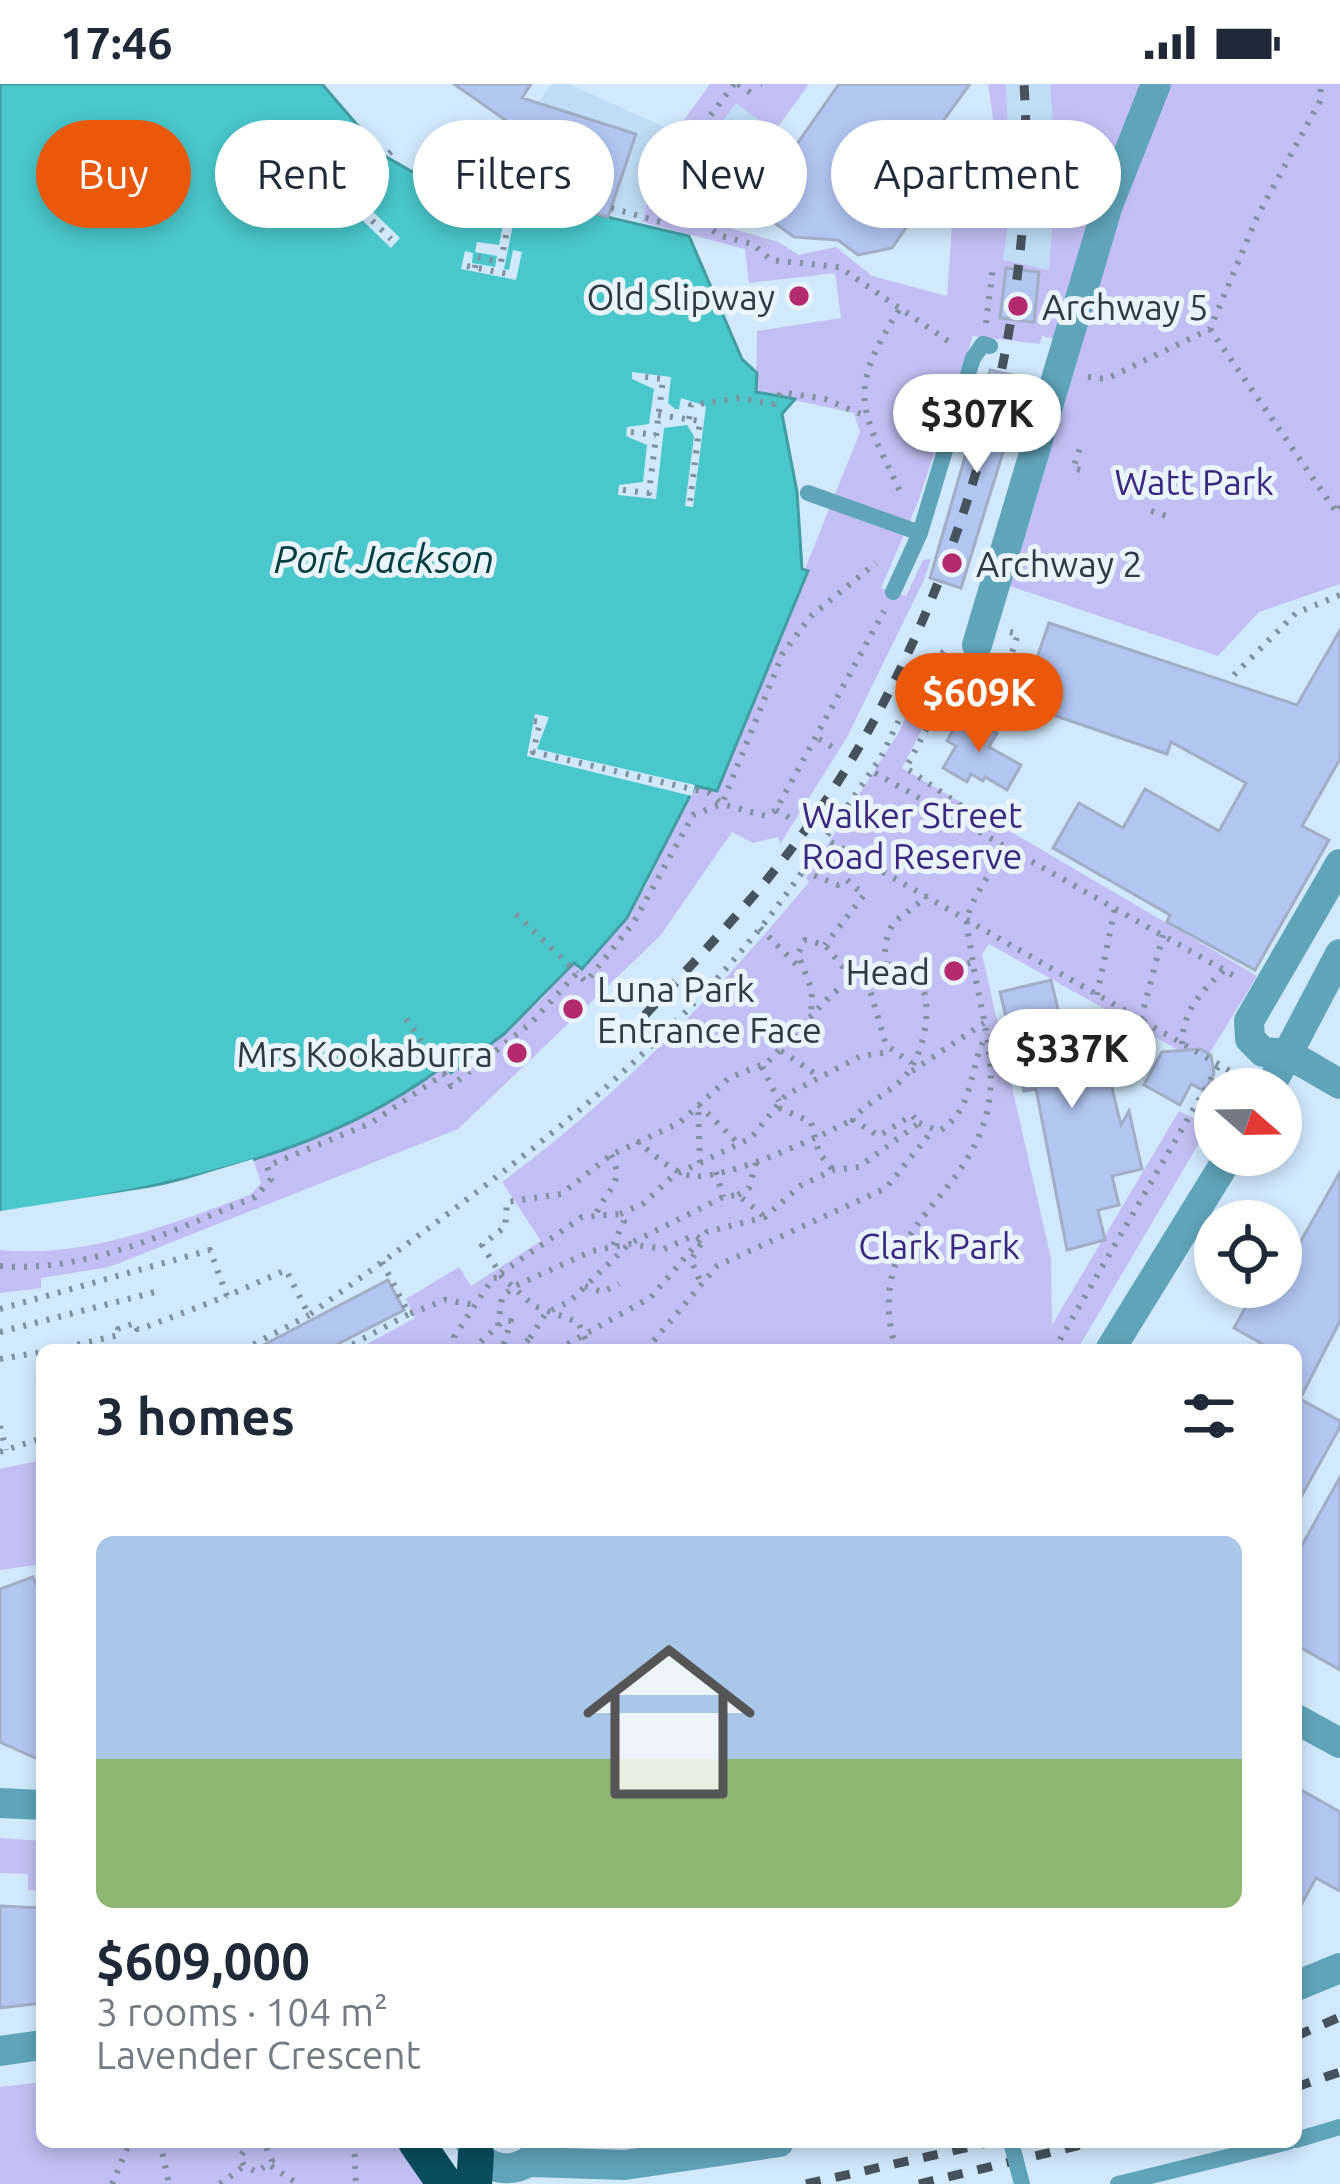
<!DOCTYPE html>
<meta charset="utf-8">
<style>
:root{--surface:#fff;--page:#f2f2f3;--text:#1f2937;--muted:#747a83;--accent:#ea580c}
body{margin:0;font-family:Ubuntu,sans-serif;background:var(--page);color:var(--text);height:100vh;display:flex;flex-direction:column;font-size:45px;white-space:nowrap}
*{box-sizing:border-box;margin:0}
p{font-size:39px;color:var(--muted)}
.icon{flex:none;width:66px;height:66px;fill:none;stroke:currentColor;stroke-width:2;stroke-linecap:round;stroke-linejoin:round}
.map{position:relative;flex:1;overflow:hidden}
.sheet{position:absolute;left:36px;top:1260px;width:1266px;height:804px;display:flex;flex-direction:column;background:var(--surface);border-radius:18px;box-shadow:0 6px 18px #0003}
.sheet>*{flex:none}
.hud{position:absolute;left:36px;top:36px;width:1269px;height:108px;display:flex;gap:24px}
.needle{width:78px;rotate:110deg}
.buttons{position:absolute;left:1194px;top:984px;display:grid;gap:24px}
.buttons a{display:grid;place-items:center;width:108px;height:108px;border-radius:50%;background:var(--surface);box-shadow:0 6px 18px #0003;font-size:60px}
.price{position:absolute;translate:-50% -102px;padding:0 27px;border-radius:42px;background:#fff;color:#222;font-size:39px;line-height:78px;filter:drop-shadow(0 3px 6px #0008)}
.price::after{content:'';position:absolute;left:50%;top:72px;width:36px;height:27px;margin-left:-18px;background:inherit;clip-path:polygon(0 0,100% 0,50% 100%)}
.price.current{background:var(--accent);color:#fff}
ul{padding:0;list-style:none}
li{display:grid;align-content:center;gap:24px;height:636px;padding:0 60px}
li span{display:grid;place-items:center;height:372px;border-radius:18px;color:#555}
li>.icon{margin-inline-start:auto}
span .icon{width:216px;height:216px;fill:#fffc;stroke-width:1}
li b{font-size:51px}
h2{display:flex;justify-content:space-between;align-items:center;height:144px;padding:0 60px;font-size:51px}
.chip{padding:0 42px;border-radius:54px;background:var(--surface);box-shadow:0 6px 18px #0003;font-size:42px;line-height:108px}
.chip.current{background:var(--accent);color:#fff}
.status{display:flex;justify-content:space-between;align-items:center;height:84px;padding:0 60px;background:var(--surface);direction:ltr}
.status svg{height:33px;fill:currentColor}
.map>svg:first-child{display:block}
.built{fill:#bfddf5}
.green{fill:#c3bff4;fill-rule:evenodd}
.water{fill:#49c7cb;stroke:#429da2;stroke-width:3}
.pier{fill:#d1e9fd}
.building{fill:#b2c6f2;stroke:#a2adc6;stroke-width:3}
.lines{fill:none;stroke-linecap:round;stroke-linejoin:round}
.path{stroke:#80919f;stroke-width:6;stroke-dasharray:3 9;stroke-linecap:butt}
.service{stroke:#60a4ba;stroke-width:16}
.minor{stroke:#60a4ba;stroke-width:30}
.tertiary{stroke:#60a4ba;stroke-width:30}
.motorway{stroke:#094d5e;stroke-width:36}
.rail{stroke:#46525c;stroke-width:9;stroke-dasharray:15 15;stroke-linecap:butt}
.path-bridge{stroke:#80919f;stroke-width:6;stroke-dasharray:3 9;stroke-linecap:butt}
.service-bridge{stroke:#60a4ba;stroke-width:16}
.poi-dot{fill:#b32b6d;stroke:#eaf4fc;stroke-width:4.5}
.labels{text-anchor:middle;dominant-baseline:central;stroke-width:10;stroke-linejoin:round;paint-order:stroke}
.poi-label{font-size:36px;fill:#303a42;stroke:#eaf4fc;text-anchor:end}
.park-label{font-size:36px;fill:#3d287f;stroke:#eaf4fc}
.water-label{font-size:39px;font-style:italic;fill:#003d3f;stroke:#eaf4fc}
</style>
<div class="status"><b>17:46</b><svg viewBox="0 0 49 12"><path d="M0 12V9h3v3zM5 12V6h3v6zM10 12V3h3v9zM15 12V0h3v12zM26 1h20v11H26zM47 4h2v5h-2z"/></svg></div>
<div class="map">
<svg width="1340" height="2100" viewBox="0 0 1340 2100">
<rect width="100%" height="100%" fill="#d1e9fd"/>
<!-- built -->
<path class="built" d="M552 0H569L675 48 660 69 642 138 476 100Z
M1006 0H1050L1056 83 1049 186 1002 177 1011 117Z
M736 18 772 44 728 106 692 80Z"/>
<!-- green -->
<path class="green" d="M710 0H809L713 133 716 140 778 158 799 171 836 163 872 192 947 212 956 86C1004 73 994 41 988 0H1006L1011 117 1003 176 1049 186 1056 83 1050 0H1340V500L1259 528 1218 572 1010 502 1082 261 1042 252 1040 260 973 252 918 418 881 504 906 512 923 476 931 475 924 496 846 655 780 760 778 753 753 759 732 748 660 852 458 1045 109 1183 41 1194V1204L0 1209V1166C90 1174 167 1141 250 1111L261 1099 253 1075 362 1033 445 981 450 989 541 916 574 878 583 884 627 834 647 800 695 701 775 560 860 348 854 329 756 308 757 247 841 234 835 189 749 199 745 165 642 138 660 69ZM736 19 771 45 728 106 692 80Z
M943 575 957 578 902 684 1257 892 1203 980 989 860 982 870 1051 1175 1052 1241 1179 1027 1195 1035 1219 995 1235 999 1231 1005H1215V1032L1077 1266H356L415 1234 406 1215 459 1183 471 1202 541 1157 502 1098C618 1013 718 908 809 798L806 794 899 648 924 592Z
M42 1376V1480L0 1486V1385Z
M0 1754 42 1757V1807L28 1806V1790L0 1789Z
M42 1998V2058H405L431 2100H0V2003Z"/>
<!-- water -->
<path class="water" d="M0 0H322L383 71 411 87 689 152 742 275 757 289 756 308 795 315 782 330 797 408 802 485 808 487 717 707 695 702 627 834 582 885 574 879 504 950 451 989 445 981C321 1076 161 1102 12 1128L0 1127Z"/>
<!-- pier -->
<path class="pier" d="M298 53 318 72 331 67 364 100 359 114 400 154 391 164 288 64Z
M509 109 519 111 504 185 509 186 513 166 522 168 516 196 461 185 465 167 473 169 472 179 495 183 497 172 475 168 477 158 499 161Z
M632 288 671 293 668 319 675 325H679L681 314 706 322 693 423 685 422 694 352 687 341 664 344 656 415 618 411 619 401 643 398 647 361 626 352 627 343 649 340 654 305 632 295Z
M535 630 549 633 537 665 695 701 692 712 527 672Z
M253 1075 255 1081 168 1107 0 1133V1127L167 1101Z"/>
<!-- building -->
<path class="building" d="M454 0H531L522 14 636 50 608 133 481 101 521 47Z
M839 0H970L919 70 945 88 892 164 858 171 838 156 794 153 753 123Z
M1006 184 1039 188 1034 238 1000 234Z
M990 286 1026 294 961 504 930 494Z
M1049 539 1297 621 1340 546V675L1302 742 1329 756 1255 886 1167 838 1170 831 1053 764 1079 719 1123 744 1145 705 1219 747 1246 699 1171 658 1167 670 1021 620Z
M962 630 997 649 989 663 1021 681 1007 706 985 693 983 697 971 690 967 698 943 684 956 662 947 657Z
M1051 896 1066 959 1099 951 1121 1041 1129 1027 1142 1085 1112 1092 1119 1121 1098 1126 1105 1156 1067 1166 1036 1005 1024 1007 1000 908Z
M1200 965 1211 971 1214 990 1204 1007 1191 1000 1180 1021 1144 1001 1162 968Z
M1340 1088V1237L1300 1315 1340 1337V1343L1296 1422V1266H1273L1234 1244 1257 1203H1281V1192Z
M388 1196 404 1226 326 1266H254Z
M1340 1393V1586L1296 1561V1472Z
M33 1493 42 1514V1677L0 1658V1505Z
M1296 1703 1340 1728V1807L1316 1794 1296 1830Z
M0 1822 42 1824V1919L0 1924Z"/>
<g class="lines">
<!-- path -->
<path class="path" d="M734 0 679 74 676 105 695 135 721 152 753 160 771 176 839 183 951 259
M738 0 755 12
M761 0H762
M295 61 391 155
M343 108 392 67
M611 124 661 138 688 126
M467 182 513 191
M475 184 477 173 501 178 514 109
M899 226C843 313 863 326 903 414
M986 239 993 183
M1210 245 1337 429 1340 422
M1088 293 1106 295 1210 245 1257 133 1320 17 1321 0
M658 331 700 337 690 418
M689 335 691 321 740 314 774 320 781 308 825 315 866 332
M631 348 656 351
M1080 386 1073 384 1080 364
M623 406 649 409 663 295 637 292
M1151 427 1173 434
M1010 548 1018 550 1011 572 1032 579
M1234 591 1296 529 1340 511
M534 637 540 638 533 668 709 709 722 720 766 732 776 726 884 527
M819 655 839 667
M875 689 1238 894
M776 726 795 737
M953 732 960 721 906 684 957 586
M831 758 1239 992
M803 787 838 801 847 796 864 811 825 861
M516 830 577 889
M760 844 800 884
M884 880C887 831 895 841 927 812
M956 883 973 878
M1097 911 1115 824
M406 935 444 990
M1141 935 1163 851
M1182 960C1183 926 1201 908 1224 886
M781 967 820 993
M762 983 779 1017
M912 987 984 939
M779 1024 811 1038 819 1069 833 1086
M919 1039 939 1047C976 1025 968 982 987 950
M637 1057C652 1069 674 1090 693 1092 726 1096 821 1052 852 1036
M700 1079 698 1020 738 1059
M716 1088 723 1113
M738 1111 749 1104 757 1075
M597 1128C606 1106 626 1099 611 1071
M620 1130 644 1119 673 1092 751 1054 786 1011 861 972 890 968
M382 1178 409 1230 445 1216 475 1221
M0 1182C90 1189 173 1146 255 1113L271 1095 267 1082 371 1039 444 990 451 1002 531 939 577 889 586 898 634 838 693 731 722 720 783 569 811 532 876 479
M501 1189 582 1133 620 1130 624 1137 612 1164
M585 1202 602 1208 619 1200
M0 1225 210 1166 227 1212 286 1186 309 1231C491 1099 679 969 807 781
M498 1242 502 1213 515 1202 592 1167 629 1160 664 1165 695 1151 703 1157 691 1176 700 1197
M0 1248 155 1208
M530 1254 546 1229 570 1217 629 1160 723 1113 738 1111 765 1133
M54 1266 119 1251 118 1245 135 1239 137 1245 143 1244 227 1212
M243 1266 309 1231
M342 1266 409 1230
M470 1266 456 1263 454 1253 493 1194 502 1193
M472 1266 503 1237H511L502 1266
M518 1266 530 1254 532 1266
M557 1266 651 1213 707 1148 765 1133 800 1102 833 1086 859 1083 919 1039 912 1031 879 1052 853 1036C867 1016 895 1008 909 987 926 963 939 901 906 885 885 875 864 889 842 882L825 861 805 856 798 870 812 907 811 934
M590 1266 578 1238 534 1222 502 1193 482 1161 505 1143 507 1118 561 1110 611 1071 679 1039 729 994 768 978 831 911 864 886 886 961 911 979
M646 1266 717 1182 886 1104 932 1047
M896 1266C861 1144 963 1125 987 1028 999 977 979 923 972 873 971 862 966 846 967 836 971 813 995 784 1006 763
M1054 1266 1219 981
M0 1275 42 1268
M0 1342 6 1366
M0 1368 42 1354
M160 2058 169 2100
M250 2058 240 2073 244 2082 257 2088 272 2077 264 2058
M354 2058 356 2100
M271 2082 298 2100
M112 2100 130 2058
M220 2100 244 2082"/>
<!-- service -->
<path class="service" d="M808 409 920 449
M893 508 920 449 973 274 983 260 990 262
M1296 2056 1340 2043
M1118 2100 1288 2058"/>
<!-- minor -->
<path class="minor" d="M977 561 1108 121 1156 0
M1340 780 1249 937 1250 955 1263 968 1288 970 1340 1000
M1296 1635 1340 1659
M0 1719 42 1721
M1296 1902 1340 1884
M0 1967 42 1961
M531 2078 625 2081 779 2058"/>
<!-- tertiary -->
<path class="tertiary" d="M1269 1005 1340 870
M1110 1266 1230 1071
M470 2058C486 2094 528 2092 546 2058"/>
<!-- motorway -->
<path class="motorway" d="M416 2058 445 2100
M474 2100 476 2070"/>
<!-- rail -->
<path class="rail" d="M645 931C694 878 745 825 789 768 945 565 1041 255 1024 0
M1296 1952 1340 1933
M1296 2003 1340 1988
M806 2100 992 2058
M919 2100 1093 2058"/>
<!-- path-bridge -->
<path class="path-bridge" d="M807 781 881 673 920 593 949 562"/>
<!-- service-bridge -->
<path class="service-bridge" d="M1011 2058 1022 2100"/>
</g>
<!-- markers -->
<g class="poi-dot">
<circle cx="799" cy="212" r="12"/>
<circle cx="1018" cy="222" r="12"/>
<circle cx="952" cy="479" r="12"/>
<circle cx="954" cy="887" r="12"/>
<circle cx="573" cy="925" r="12"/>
<circle cx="517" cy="969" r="12"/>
</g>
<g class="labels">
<!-- poi labels -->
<g class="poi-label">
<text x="775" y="212">Old Slipway</text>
<text x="1042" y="222" text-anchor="start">Archway 5</text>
<text x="976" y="479" text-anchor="start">Archway 2</text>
<text x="930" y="887">Head</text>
<text x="597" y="904" text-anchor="start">Luna Park<tspan x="597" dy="41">Entrance Face</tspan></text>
<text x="493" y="969">Mrs Kookaburra</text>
</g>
<!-- park labels -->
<g class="park-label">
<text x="1194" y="397">Watt Park</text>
<text x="912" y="730">Walker Street<tspan x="912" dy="41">Road Reserve</tspan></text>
<text x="939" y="1161">Clark Park</text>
</g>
<!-- water labels -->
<g class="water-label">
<text x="384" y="474">Port Jackson</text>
</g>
</g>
</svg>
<div class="buttons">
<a><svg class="needle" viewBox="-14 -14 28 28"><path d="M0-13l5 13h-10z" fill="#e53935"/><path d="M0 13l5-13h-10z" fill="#747a83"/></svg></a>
<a><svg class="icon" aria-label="locate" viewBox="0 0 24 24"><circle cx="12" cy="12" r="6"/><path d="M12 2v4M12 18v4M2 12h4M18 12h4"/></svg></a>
</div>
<b class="price" style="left:977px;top:392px">$307K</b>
<b class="price current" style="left:979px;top:671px">$609K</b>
<b class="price" style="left:1072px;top:1027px">$337K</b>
<div class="hud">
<a class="chip current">Buy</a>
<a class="chip">Rent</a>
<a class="chip">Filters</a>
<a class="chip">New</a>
<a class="chip">Apartment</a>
</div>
<section class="sheet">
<h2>3 homes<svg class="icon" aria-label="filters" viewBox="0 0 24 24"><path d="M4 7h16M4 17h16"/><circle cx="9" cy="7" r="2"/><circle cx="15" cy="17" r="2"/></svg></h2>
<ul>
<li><span style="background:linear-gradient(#a9c7e8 60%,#8fb573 0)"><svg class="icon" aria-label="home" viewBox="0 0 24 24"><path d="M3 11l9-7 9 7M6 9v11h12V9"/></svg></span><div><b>$609,000</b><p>3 rooms · 104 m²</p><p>Lavender Crescent</p></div></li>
</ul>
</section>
</div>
